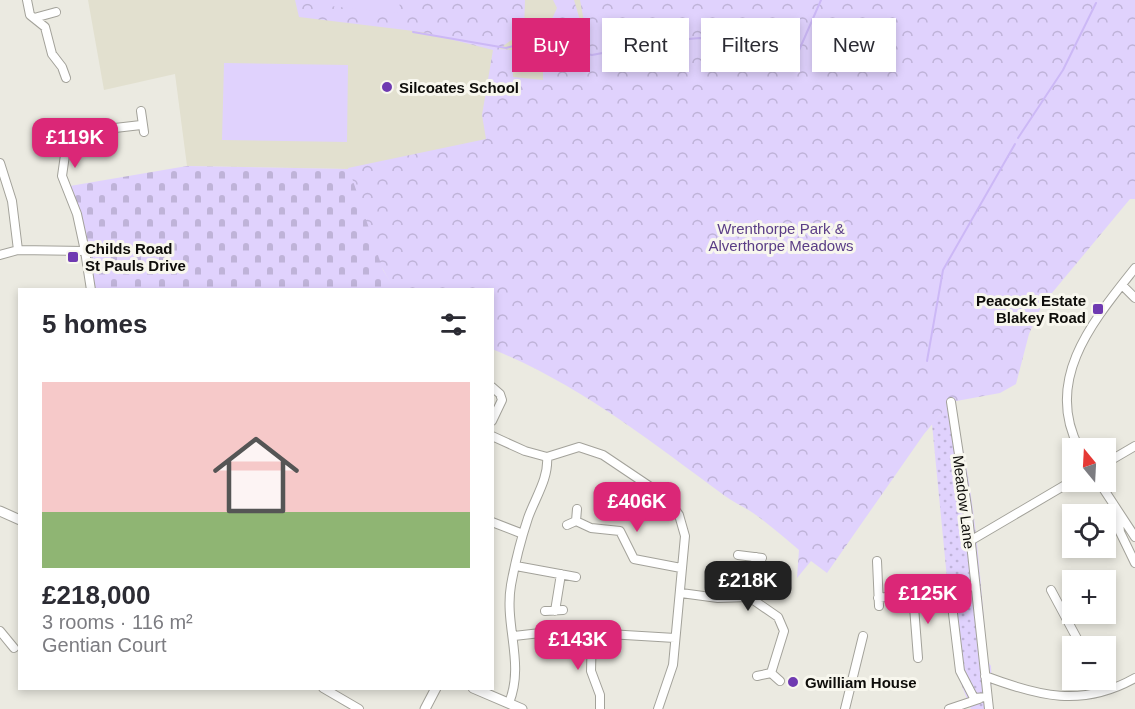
<!DOCTYPE html>
<meta charset="utf-8">
<style>
:root{--surface:#fff;--page:#f2f2f3;--text:#2b2b33;--muted:#7c7c81;--line:#e1e1e2;--accent:#db2777}
body{margin:0;font-family:Helvetica,sans-serif;background:var(--page);color:var(--text);height:100vh;display:flex;flex-direction:column;font-size:22px;white-space:nowrap}
*{box-sizing:border-box;margin:0}
p{font-size:20px;color:var(--muted)}
.icon{flex:none;width:33px;height:33px;fill:none;stroke:currentColor;stroke-width:2;stroke-linecap:round;stroke-linejoin:round}
.map{position:relative;flex:1;overflow:hidden}
.sheet{position:absolute;left:18px;top:288px;width:476px;height:402px;display:flex;flex-direction:column;background:var(--surface);border-radius:0px;box-shadow:0 3px 9px #0003}
.sheet>*{flex:none}
.banner{position:absolute;left:512px;top:18px;width:532px;height:54px;display:flex;gap:12px}
.needle{width:39px;rotate:342deg}
.controls{position:absolute;left:1062px;top:438px;display:grid;gap:12px}
.controls a{display:grid;place-items:center;width:54px;height:54px;border-radius:0px;background:var(--surface);box-shadow:0 3px 9px #0003;font-size:30px}
.price{position:absolute;translate:-50% -51px;padding:0 14px;border-radius:12px;background:var(--accent);color:#fff;font-size:20px;line-height:39px;filter:drop-shadow(0 2px 3px #0008)}
.price::after{content:'';position:absolute;left:50%;top:36px;width:18px;height:14px;margin-left:-9px;background:inherit;clip-path:polygon(0 0,100% 0,50% 100%)}
.price.active{background:#222;color:#fff}
ul{padding:0;list-style:none}
li{display:grid;align-content:center;gap:12px;height:318px;padding:0 24px}
li+li{border-top:2px solid var(--line)}
li span{display:grid;place-items:center;height:186px;border-radius:0px;color:#555}
li>.icon{margin-inline-start:auto}
span .icon{width:108px;height:108px;fill:#fffc;stroke-width:1}
li b{font-size:26px}
h2{display:flex;justify-content:space-between;align-items:center;height:72px;padding:0 24px;font-size:26px}
.tag{padding:0 21px;border-radius:0px;background:var(--surface);box-shadow:0 3px 9px #0003;font-size:21px;line-height:54px}
.tag.active{background:var(--accent);color:#fff}
.map>svg:first-child{display:block}
.built{fill:#e2e0cf}
.grass{fill:url(#grass-dots)}
.forest{fill:url(#forest-crowns)}
.cemetery{fill:url(#cemetery-stones)}
.pitch{fill:#e0d2fd}
.lines{fill:none;stroke-linecap:round;stroke-linejoin:round}
.stream{stroke:#ccb8f6;stroke-width:2}
.minor-casing{stroke:#a3a29a;stroke-width:10}
.tertiary-casing{stroke:#a3a29a;stroke-width:11}
.minor{stroke:#fff;stroke-width:8}
.tertiary{stroke:#fff;stroke-width:9}
.poi-dot{fill:#6f3ab1;stroke:#f8f7ee;stroke-width:2}
.labels{text-anchor:middle;dominant-baseline:central;stroke-width:6;stroke-linejoin:round;paint-order:stroke}
.poi-label{font-size:15px;font-weight:bold;fill:#0e0d0a;stroke:#f8f7ee;text-anchor:start}
.park-label{font-size:15px;fill:#5a3d86;stroke:#f8f7ee}
.street-label{font-size:15px;fill:#0e0d0a;stroke:#f8f7ee}
</style>
<div class="map">
<svg width="1135" height="709" viewBox="0 0 1135 709">
<defs>
<pattern id="grass-dots" width="8" height="8" patternUnits="userSpaceOnUse" patternTransform="scale(1.5)"><rect width="8" height="8" fill="#e0d2fd"/><path d="M2 2h.1M6 6h.1" fill="none" stroke="#bfb3d8" stroke-width="1.8" stroke-linecap="round"/></pattern>
<pattern id="forest-crowns" width="20" height="18" patternUnits="userSpaceOnUse" patternTransform="scale(1.5)"><rect width="20" height="18" fill="#e0d2fd"/><path d="M2 6a3 3 0 1 1 6 0M12 15a3 3 0 1 1 6 0" fill="none" stroke="#bfb3d8"/></pattern>
<pattern id="cemetery-stones" width="16" height="16" patternUnits="userSpaceOnUse" patternTransform="scale(1.5)"><rect width="16" height="16" fill="#e0d2fd"/><path d="M2 7V4a2 2 0 0 1 4 0v3zM10 15v-3a2 2 0 0 1 4 0v3z" fill="#bfb3d8"/></pattern>
</defs>
<rect width="100%" height="100%" fill="#ebeae1"/>
<!-- built -->
<path class="built" d="M88 0H581L600 84 495 164 349 169 187 166 175 74 104 90Z"/>
<!-- grass -->
<path class="grass" d="M951 402C976 484 979 575 988 661L991 666 992 684 989 688 992 709H971L956 671 932 424Z"/>
<!-- forest -->
<path class="forest" d="M295 0H525L524 31 499 49 513 50V77L543 80V38L557 8 553 0H574L590 54 580 0H1135V199H1130L1042 305 1029 334 1016 384 1000 393 951 402 924 434 827 573 811 561 797 578 799 550C785 538 771 526 756 515 746 508 735 503 725 496 650 441 579 384 492 349V290L394 289 376 257 348 168 486 139 482 115 493 50 422 32 299 17Z"/>
<!-- cemetery -->
<path class="cemetery" d="M187 166 349 169 383 270 395 289H91L82 231 64 187Z"/>
<!-- pitch -->
<path class="pitch" d="M301 0H400L399 13 300 3Z
M224 63 348 65 347 142 222 140Z"/>
<g class="lines">
<!-- stream -->
<path class="stream" d="M413 32 506 48 527 42 592 55 665 41 700 38 797 55 821 0
M1018 138 1063 70 1096 3
M927 361 943 270 1015 144"/>
<defs>
<path id="minor" d="M27 0 30 15 45 27 52 54 62 67 66 78
M34 18 56 12
M141 111 144 132
M0 163 12 201 18 250
M85 251 77 214 62 176 65 155 80 136 89 131 141 125
M0 255 18 250 85 251 91 290
M1122 285 1135 298
M492 387 500 394 502 400 492 421
M951 402 967 507 989 709
M492 436 525 451 547 457 579 447 603 455 667 498 679 515 685 536 673 665 658 709
M1079 448C1043 379 1094 320 1135 268
M1106 463 1135 446
M1099 482 1135 537
M1118 514 1120 532 1135 563
M576 521 591 528 620 531 634 559 681 568
M492 522 523 534
M567 525 576 521 577 509
M970 541 1072 481
M738 555 762 558
M877 561 879 606
M516 566 576 577
M950 589 960 671 974 698 987 697
M1051 590 1081 646
M681 593 718 598 749 597 778 617 784 631 771 673
M913 594 918 658
M749 597 756 557
M878 598 974 586
M545 611 563 610
M555 611 561 574
M0 631 14 648
M592 632 591 671 600 695V709
M514 636 558 631 675 638
M757 676 771 673 780 681
M985 676C1038 696 1082 708 1135 678
M1098 680 1104 691
M323 688 359 709
M509 703C525 663 504 626 511 585 515 563 521 539 528 518 535 498 549 478 547 457
M845 709 863 636
M949 709 979 699"/>
<path id="tertiary" d="M0 511 20 520
M473 688 522 709
M425 709 436 688"/>
</defs>
<!-- minor casing -->
<use href="#minor" class="minor-casing"/>
<!-- tertiary casing -->
<use href="#tertiary" class="tertiary-casing"/>
<!-- minor -->
<use href="#minor" class="minor"/>
<!-- tertiary -->
<use href="#tertiary" class="tertiary"/>
</g>
<!-- markers -->
<g class="poi-dot">
<circle cx="387" cy="87" r="6"/>
<rect x="67" y="251" width="12" height="12" rx="3"/>
<rect x="1092" y="303" width="12" height="12" rx="3"/>
<circle cx="793" cy="682" r="6"/>
</g>
<g class="labels">
<!-- poi labels -->
<g class="poi-label">
<text x="399" y="87">Silcoates School</text>
<text x="85" y="248">Childs Road<tspan x="85" dy="17">St Pauls Drive</tspan></text>
<text x="1086" y="300" text-anchor="end">Peacock Estate<tspan x="1086" dy="17">Blakey Road</tspan></text>
<text x="805" y="682">Gwilliam House</text>
</g>
<!-- park labels -->
<g class="park-label">
<text x="781" y="228">Wrenthorpe Park &amp;<tspan x="781" dy="17">Alverthorpe Meadows</tspan></text>
</g>
<!-- street labels -->
<g class="street-label">
<text transform="translate(964 502) rotate(83)">Meadow Lane</text>
</g>
</g>
</svg>
<div class="controls">
<a><svg class="needle" viewBox="-14 -14 28 28"><path d="M0-13l5 13h-10z" fill="#e53935"/><path d="M0 13l5-13h-10z" fill="#7c7c81"/></svg></a>
<a><svg class="icon" aria-label="locate" viewBox="0 0 24 24"><circle cx="12" cy="12" r="6"/><path d="M12 2v4M12 18v4M2 12h4M18 12h4"/></svg></a>
<a>+</a>
<a>−</a>
</div>
<b class="price" style="left:75px;top:169px">£119K</b>
<b class="price" style="left:637px;top:533px">£406K</b>
<b class="price active" style="left:748px;top:612px">£218K</b>
<b class="price" style="left:928px;top:625px">£125K</b>
<b class="price" style="left:578px;top:671px">£143K</b>
<div class="banner">
<a class="tag active">Buy</a>
<a class="tag">Rent</a>
<a class="tag">Filters</a>
<a class="tag">New</a>
</div>
<section class="sheet">
<h2>5 homes<svg class="icon" aria-label="filters" viewBox="0 0 24 24"><path d="M4 7h16M4 17h16"/><circle cx="9" cy="7" r="2"/><circle cx="15" cy="17" r="2"/></svg></h2>
<ul>
<li><span style="background:linear-gradient(#f6c9c9 70%,#8fb573 0)"><svg class="icon" aria-label="home" viewBox="0 0 24 24"><path d="M3 11l9-7 9 7M6 9v11h12V9"/></svg></span><div><b>£218,000</b><p>3 rooms · 116 m²</p><p>Gentian Court</p></div></li>
</ul>
</section>
</div>
